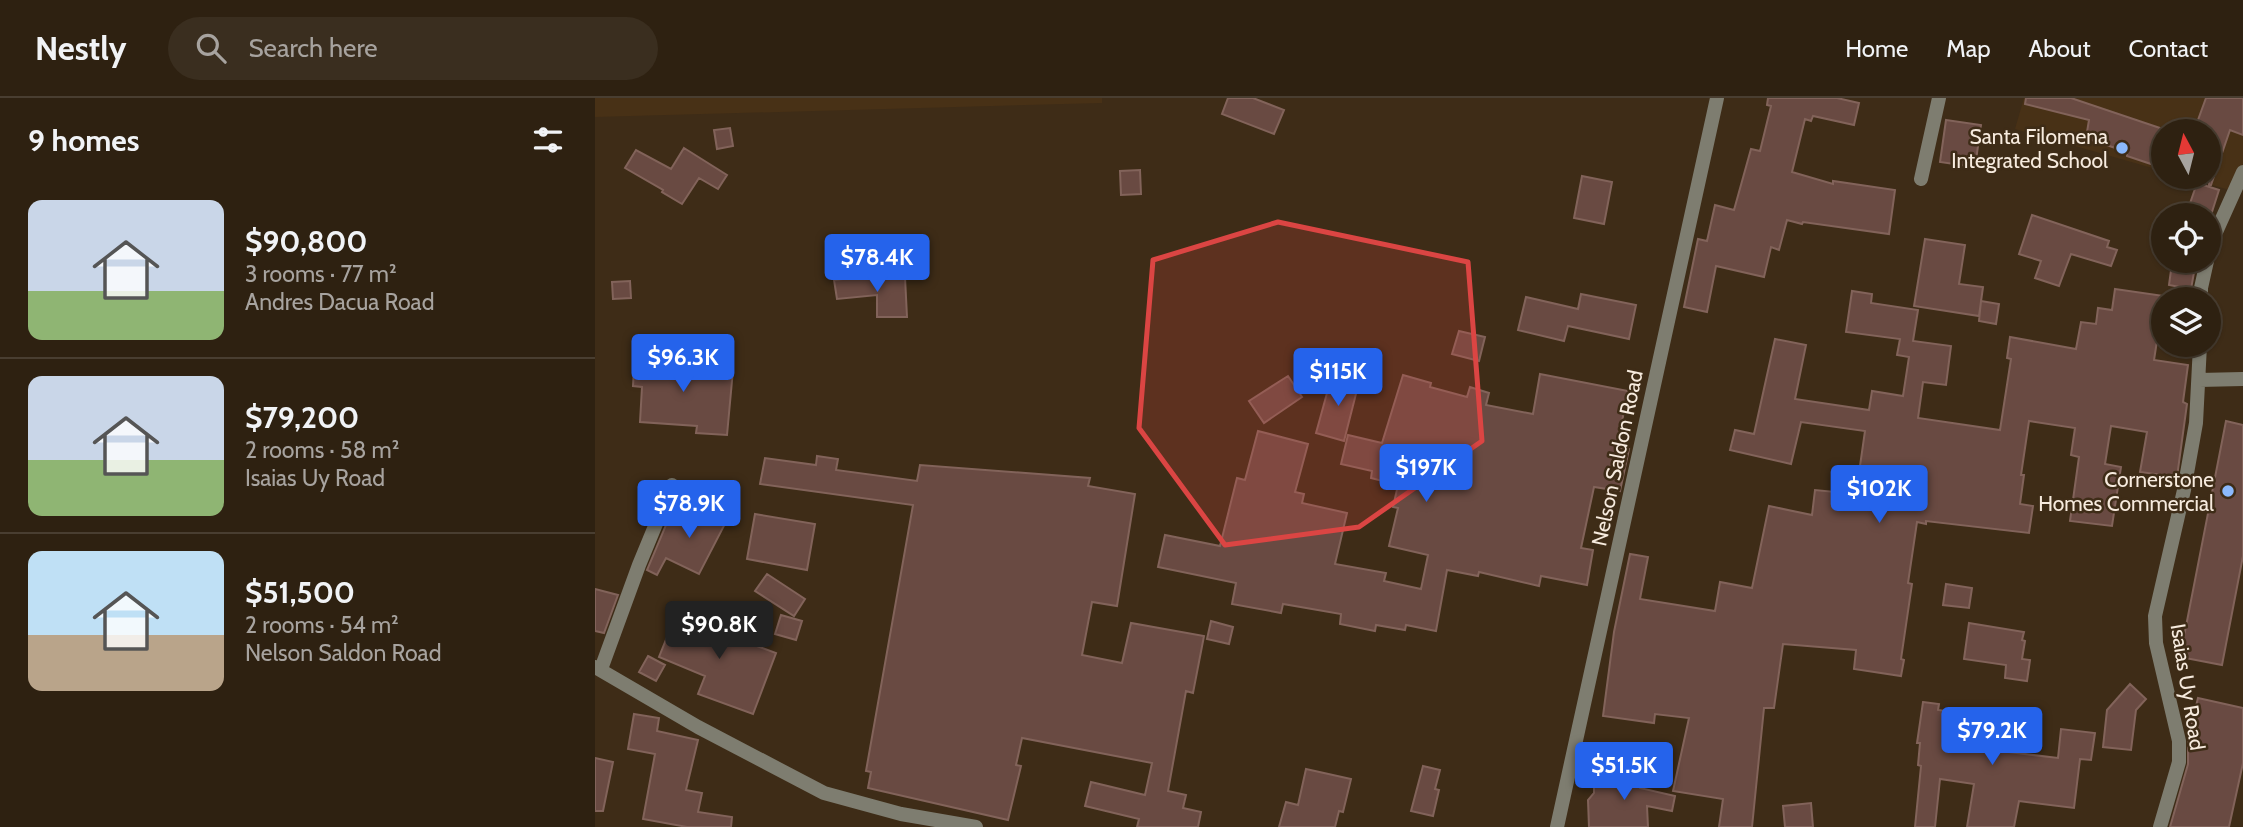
<!DOCTYPE html>
<meta charset="utf-8">
<style>
:root{--surface:#2e2111;--page:#3a2e1f;--text:#f1f3f6;--muted:#a7a39f;--line:#493e31;--accent:#2563eb}
body{margin:0;font-family:Cabin,sans-serif;background:var(--page);color:var(--text);height:100vh;display:flex;flex-direction:column;font-size:26px;white-space:nowrap}
*{box-sizing:border-box;margin:0}
p{font-size:23px;color:var(--muted)}
.icon{flex:none;width:38px;height:38px;fill:none;stroke:currentColor;stroke-width:2;stroke-linecap:round;stroke-linejoin:round}
.map{position:relative;flex:1;overflow:hidden}
.panel{display:flex;flex-direction:column;background:var(--surface);width:595px}
.panel>*{flex:none}
.needle{width:46px;rotate:353deg}
.tools{position:absolute;left:1556px;top:21px;display:grid;gap:14px}
.tools a{display:grid;place-items:center;width:70px;height:70px;border-radius:50%;background:var(--surface);box-shadow:0 2px 5px #0004,0 0 0 2px var(--line);font-size:35px}
.price{position:absolute;translate:-50% -60px;padding:0 16px;border-radius:7px;background:var(--accent);color:#fff;font-size:23px;line-height:46px;filter:drop-shadow(0 2px 4px #0008)}
.price::after{content:'';position:absolute;left:50%;top:42px;width:21px;height:16px;margin-left:-10px;background:inherit;clip-path:polygon(0 0,100% 0,50% 100%)}
.price.active{background:#222;color:#fff}
ul{padding:0;list-style:none}
li{display:flex;align-items:center;gap:21px;height:175px;padding:0 28px}
li+li{border-top:2px solid var(--line)}
li span{display:grid;place-items:center;flex:none;width:196px;height:140px;border-radius:14px;color:#555}
li>.icon{margin-inline-start:auto}
span .icon{width:84px;height:84px;fill:#fffc;stroke-width:1}
li b{font-size:30px}
h2{display:flex;justify-content:space-between;align-items:center;height:84px;padding:0 28px;font-size:30px}
header{display:flex;align-items:center;gap:42px;box-sizing:border-box;height:98px;padding:0 35px;background:var(--surface);border-bottom:2px solid var(--line)}
header strong{font-size:33px}
nav{display:flex;gap:38px;margin-inline-start:auto;font-size:24px}
.search{width:490px;height:63px;background:var(--page);display:flex;align-items:center;gap:18px;box-sizing:border-box;padding:0 24px;border-radius:38px;color:var(--muted);font-size:26px}
main{display:flex;flex:1;min-height:0}
.map>svg:first-child{display:block}
.built{fill:#483116}
.building{fill:#694a42;stroke:#82635a;stroke-width:2}
.lines{fill:none;stroke-linecap:round;stroke-linejoin:round}
.minor{stroke:#7e7d70;stroke-width:14}
.marked{fill:#db4543;fill-opacity:0.2;stroke:#db4543;stroke-width:5;stroke-linejoin:round}
.poi-dot{fill:#8bb9fc;stroke:#3e2c17;stroke-width:2.5}
.labels{text-anchor:middle;dominant-baseline:central;stroke-width:5;stroke-linejoin:round;paint-order:stroke}
.poi-label{font-size:21px;fill:#f7ebde;stroke:#3e2c17;text-anchor:end}
.street-label{font-size:21px;fill:#f7ebde;stroke:#3e2c17}
</style>
<header>
<strong>Nestly</strong>
<div class="search"><svg class="icon" aria-label="search" viewBox="0 0 24 24"><circle cx="10" cy="10" r="6"/><path d="M15 15l6 6"/></svg>Search here</div>
<nav><a>Home</a><a>Map</a><a>About</a><a>Contact</a></nav>
</header>
<main>
<section class="panel">
<h2>9 homes<svg class="icon" aria-label="filters" viewBox="0 0 24 24"><path d="M4 7h16M4 17h16"/><circle cx="9" cy="7" r="2"/><circle cx="15" cy="17" r="2"/></svg></h2>
<ul>
<li><span style="background:linear-gradient(#c9d6e8 65%,#8fb573 0)"><svg class="icon" aria-label="home" viewBox="0 0 24 24"><path d="M3 11l9-7 9 7M6 9v11h12V9"/></svg></span><div><b>$90,800</b><p>3 rooms · 77 m²</p><p>Andres Dacua Road</p></div></li>
<li><span style="background:linear-gradient(#c9d6e8 60%,#8fb573 0)"><svg class="icon" aria-label="home" viewBox="0 0 24 24"><path d="M3 11l9-7 9 7M6 9v11h12V9"/></svg></span><div><b>$79,200</b><p>2 rooms · 58 m²</p><p>Isaias Uy Road</p></div></li>
<li><span style="background:linear-gradient(#bfe0f5 60%,#b9a48a 0)"><svg class="icon" aria-label="home" viewBox="0 0 24 24"><path d="M3 11l9-7 9 7M6 9v11h12V9"/></svg></span><div><b>$51,500</b><p>2 rooms · 54 m²</p><p>Nelson Saldon Road</p></div></li>
</ul>
</section>
<div class="map">
<svg width="1648" height="729" viewBox="0 0 1648 729">
<rect width="100%" height="100%" fill="#3e2c17"/>
<!-- built -->
<path class="built" d="M0 0H507V5L0 19Z
M1429 0H1648V66L1635 92 1587 79H1614V33H1568V73L1420 31Z"/>
<!-- building -->
<path class="building" d="M633 0H658L689 12 679 36 627 16Z
M1173 0H1242L1264 5 1259 27 1218 18 1216 23 1210 21 1197 74 1238 86V83L1300 92 1294 136 1208 124 1207 126 1192 122 1184 152 1176 149 1169 179 1121 168 1112 214 1089 209 1103 141 1112 143 1120 107 1139 112 1156 51 1165 53 1176 8 1172 7Z
M1431 0H1476L1568 31V70L1532 58V54L1491 40 1494 22 1430 6Z
M1611 0H1648V37L1635 32 1616 87H1614V33H1599Z
M1351 22 1386 27 1380 69 1345 64Z
M135 30 138 48 122 51 119 32Z
M89 50 132 77 123 91 104 80 87 106 67 94 68 92 30 70 41 52 76 71Z
M545 72 546 96 526 97 525 73Z
M987 78 1017 84 1009 126 979 120Z
M1602 85 1624 92 1616 117H1591Z
M1437 117 1514 143 1512 149 1522 152 1516 168 1476 156 1464 188 1440 180 1446 163 1424 156Z
M1330 141 1370 147 1364 186 1388 189 1384 218 1319 208Z
M1577 165 1600 169 1596 191 1574 187Z
M266 179 267 181 310 179 312 219H282V197L242 201 239 182Z
M35 183 36 200 18 201 17 184Z
M1520 191 1569 198 1559 262 1593 267 1588 304 1592 306 1582 379 1545 374 1552 334 1516 328 1510 366 1526 369 1517 428 1475 423 1484 359 1476 357 1480 330 1434 323 1426 377H1429L1425 406 1438 408 1434 435 1331 423V426L1322 424 1313 485 1317 486 1306 561 1309 562 1306 578 1259 571 1261 552 1188 546 1179 610H1169L1157 729H1124L1128 701 1078 693 1094 620 1060 616 1059 625 1008 618 1019 534 1035 456 1053 459 1045 501 1120 513 1125 484 1157 490 1174 408 1217 417 1220 392 1261 396 1270 333 1206 324 1196 366 1135 352 1140 332 1159 336 1180 241 1211 247 1200 301 1274 312 1277 293 1308 298 1314 259 1302 257 1305 241 1251 234 1257 193 1277 196 1276 205 1323 212 1318 243 1356 248 1351 287 1328 284 1323 320 1405 332 1416 261 1412 260 1415 239 1481 251 1486 224 1501 226 1503 210 1517 212Z
M986 196 1041 207 1034 241 973 228 969 243 923 232 931 199 983 211Z
M1386 203 1404 206 1401 226 1384 223Z
M864 233 890 239 884 263 857 256Z
M40 253 69 256 68 267 138 272 132 337 101 335 102 328 45 324 47 289 38 288Z
M945 276 1033 293 1022 349 1034 351 1025 393 999 389 986 450 998 452 992 487 946 478 944 488 884 474 883 478 852 472 841 533 811 527 810 532 781 527 780 533 745 526 746 516 688 506 686 515 637 506 641 485 563 469 570 437 625 448 642 380 650 382 663 333 713 346 700 394 709 396 707 405 752 415 740 466 791 475 789 483 826 491 833 457 794 448 803 410 798 409 803 387 776 380 777 373 746 366 753 337 787 345 808 277 836 285 835 289 872 299 875 289 894 295 891 307 938 316Z
M737 277 764 284 749 343 721 335Z
M693 278 707 299 669 325 654 303Z
M1631 323 1648 327V458L1627 567 1585 559Z
M222 358 243 361 241 372 322 383 325 367 495 380 493 388 540 396 522 508 497 504 487 557 527 565 536 525 609 538 598 595 591 593 573 693 591 697 588 710 606 714 603 729H542L544 721 490 708 496 684 550 697 557 665 427 640 421 667 426 668 413 722 273 690 276 674 271 673 318 407 165 386 170 360 221 367Z
M106 405 133 420 104 476 71 460 62 477 52 472 76 415 95 424Z
M160 416 220 426 212 472 152 461Z
M172 476 210 501 199 518 160 493Z
M1351 486 1377 490 1374 510 1348 507Z
M0 491 23 497 9 535 0 533Z
M83 512 127 524 123 534 181 555 158 616 103 596 110 578 64 559Z
M186 517 207 523 201 542 180 536Z
M616 523 638 529 634 546 612 541Z
M1374 525 1429 534 1427 542 1430 543 1427 561 1435 562 1432 583 1410 580 1411 567 1369 561Z
M53 558 70 567 61 583 44 574Z
M1535 586 1551 601 1541 612 1536 652 1508 649 1512 612Z
M1603 600 1648 610V665L1634 729H1575L1593 666V641Z
M1328 604 1344 606 1343 612 1418 622 1413 654 1463 660 1466 631 1500 635 1496 662 1485 661 1479 710 1424 703 1419 729H1372L1379 686 1345 681 1340 729H1320L1326 668 1323 667 1325 645H1322Z
M39 616 64 620 62 633 103 642 91 692 107 695 103 714 137 719 136 729H92L48 721 60 656 33 651Z
M0 660 18 664 8 713H0Z
M828 668 845 672 840 691 844 692 838 718 816 713Z
M711 671 756 681 748 714 744 713 740 729H684L691 704 703 707Z
M1040 674 1041 679 1044 678 1045 690 1080 698 1077 713 1052 708 1053 729H994L993 702 999 695V689L1005 688V676Z
M1216 705 1218 729H1190L1188 708Z"/>
<g class="lines">
<!-- minor -->
<path class="minor" d="M1326 81 1344 0
M1614 158 1617 143 1648 74
M1606 201V190L1612 163
M1604 282 1648 281
M0 569 103 629 229 695 306 716 381 729
M6 571 44 467 77 387
M962 729 1122 0
M1565 729 1584 664V643L1561 545 1560 518 1589 392 1601 325 1605 247"/>
</g>
<!-- marked area -->
<path class="marked" d="M683 124 873 164 887 343 764 429 630 447 544 330 558 162Z"/>
<!-- markers -->
<g class="poi-dot">
<circle cx="1527" cy="50" r="7"/>
<circle cx="1633" cy="393" r="7"/>
</g>
<g class="labels">
<!-- poi labels -->
<g class="poi-label">
<text x="1513" y="38">Santa Filomena<tspan x="1513" dy="24">Integrated School</tspan></text>
<text x="1619" y="381">Cornerstone<tspan x="1619" dy="24">Homes Commercial</tspan></text>
</g>
<!-- street labels -->
<g class="street-label">
<text transform="translate(1022 360) rotate(-78)">Nelson Saldon Road</text>
<text transform="translate(1593 589) rotate(81)">Isaias Uy Road</text>
</g>
</g>
</svg>
<div class="tools">
<a><svg class="needle" viewBox="-14 -14 28 28"><path d="M0-13l5 13h-10z" fill="#e53935"/><path d="M0 13l5-13h-10z" fill="#a7a39f"/></svg></a>
<a><svg class="icon" aria-label="locate" viewBox="0 0 24 24"><circle cx="12" cy="12" r="6"/><path d="M12 2v4M12 18v4M2 12h4M18 12h4"/></svg></a>
<a><svg class="icon" aria-label="layers" viewBox="0 0 24 24"><path d="M12 4l9 5-9 5-9-5zM3 14l9 5 9-5"/></svg></a>
</div>
<b class="price" style="left:282px;top:196px">$78.4K</b>
<b class="price" style="left:88px;top:296px">$96.3K</b>
<b class="price" style="left:743px;top:310px">$115K</b>
<b class="price" style="left:831px;top:406px">$197K</b>
<b class="price" style="left:1284px;top:427px">$102K</b>
<b class="price" style="left:94px;top:442px">$78.9K</b>
<b class="price active" style="left:124px;top:563px">$90.8K</b>
<b class="price" style="left:1397px;top:669px">$79.2K</b>
<b class="price" style="left:1029px;top:704px">$51.5K</b>
</div>
</main>
